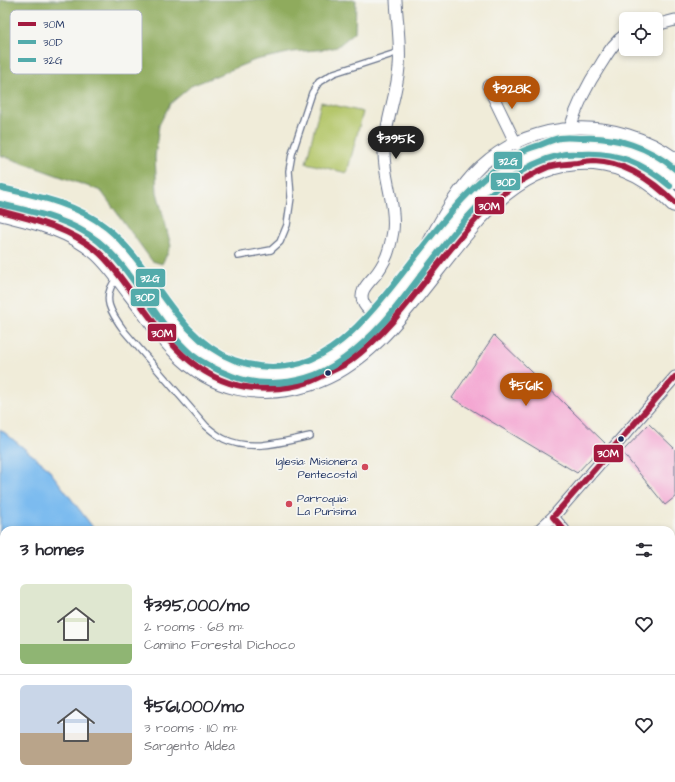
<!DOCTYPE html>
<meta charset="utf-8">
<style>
:root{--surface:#fff;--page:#f7f7f7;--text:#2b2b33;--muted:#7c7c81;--line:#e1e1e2;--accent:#b45309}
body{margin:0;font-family:"Architects Daughter",sans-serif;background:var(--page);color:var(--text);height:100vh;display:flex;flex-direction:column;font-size:15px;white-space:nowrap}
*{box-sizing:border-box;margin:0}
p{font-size:13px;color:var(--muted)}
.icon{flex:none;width:22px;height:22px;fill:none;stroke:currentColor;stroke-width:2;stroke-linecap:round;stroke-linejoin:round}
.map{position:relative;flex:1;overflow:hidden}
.sheet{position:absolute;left:0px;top:526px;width:675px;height:256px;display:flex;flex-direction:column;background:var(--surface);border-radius:12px 12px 0 0;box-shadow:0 2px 6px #0003}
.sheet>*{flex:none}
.fabs{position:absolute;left:619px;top:12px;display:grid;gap:8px}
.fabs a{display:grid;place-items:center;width:44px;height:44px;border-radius:6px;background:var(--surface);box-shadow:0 2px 6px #0003;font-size:20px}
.price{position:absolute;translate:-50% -34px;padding:0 9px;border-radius:14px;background:var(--accent);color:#fff;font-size:13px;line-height:26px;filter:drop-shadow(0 1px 2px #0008)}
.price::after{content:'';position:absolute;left:50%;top:24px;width:12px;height:9px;margin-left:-6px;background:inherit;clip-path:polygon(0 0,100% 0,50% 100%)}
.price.active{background:#222;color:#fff}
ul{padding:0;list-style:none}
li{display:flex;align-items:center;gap:12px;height:100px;padding:0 20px}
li+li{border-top:1px solid var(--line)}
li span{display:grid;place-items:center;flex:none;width:112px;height:80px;border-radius:6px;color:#555}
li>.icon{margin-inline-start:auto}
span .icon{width:48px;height:48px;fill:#fffc;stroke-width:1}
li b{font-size:17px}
h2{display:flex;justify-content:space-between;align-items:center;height:48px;padding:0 20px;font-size:17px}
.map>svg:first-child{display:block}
.green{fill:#b4c669;stroke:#687a64}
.forest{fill:#8fab5d;stroke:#556d5e}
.sand{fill:#eeda9e;stroke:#84847e}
.water{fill:#7bbbef;stroke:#4b75a6}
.building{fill:#f4a6d2}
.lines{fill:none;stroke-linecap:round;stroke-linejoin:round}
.service-casing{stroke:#667189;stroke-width:8}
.minor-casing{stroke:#667189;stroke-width:13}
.primary-casing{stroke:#667189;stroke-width:20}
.service{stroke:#fff;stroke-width:5.5}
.minor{stroke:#fff;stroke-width:11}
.primary{stroke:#fff;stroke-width:18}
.bus-1-casing{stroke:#f6f6f2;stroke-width:9}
.bus-2-casing{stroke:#f6f6f2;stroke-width:9}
.bus-3-casing{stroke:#f6f6f2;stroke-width:9}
.bus-1{stroke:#a31a3f;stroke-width:6}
.bus-2{stroke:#53abab;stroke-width:6}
.bus-3{stroke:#53abab;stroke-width:6}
.bus-dot{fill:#1b2f5e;stroke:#f6f6f2;stroke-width:1.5}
.poi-dot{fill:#d1495b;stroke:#f6f6f2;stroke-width:1.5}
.labels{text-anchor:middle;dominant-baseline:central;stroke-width:3.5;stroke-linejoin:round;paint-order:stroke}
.poi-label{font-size:11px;fill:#1b2f5e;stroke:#f6f6f2;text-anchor:end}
.key{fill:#f6f6f2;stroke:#b4bac6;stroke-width:1}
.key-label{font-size:11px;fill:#1b2f5e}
.line-badge{stroke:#f6f6f2;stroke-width:1.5}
.badge-label{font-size:11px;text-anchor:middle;font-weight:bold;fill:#fff}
</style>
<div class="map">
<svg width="675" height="782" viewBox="0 0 675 782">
<rect width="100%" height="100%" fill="#f6f6f2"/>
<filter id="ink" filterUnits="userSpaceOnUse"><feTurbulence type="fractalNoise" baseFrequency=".025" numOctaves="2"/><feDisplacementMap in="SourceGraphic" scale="8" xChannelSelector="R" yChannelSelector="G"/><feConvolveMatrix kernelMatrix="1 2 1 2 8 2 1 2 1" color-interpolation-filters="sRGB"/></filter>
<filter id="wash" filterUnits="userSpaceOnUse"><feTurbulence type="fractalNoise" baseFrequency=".012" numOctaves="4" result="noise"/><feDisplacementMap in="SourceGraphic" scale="16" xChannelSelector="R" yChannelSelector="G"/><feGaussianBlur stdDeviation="0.9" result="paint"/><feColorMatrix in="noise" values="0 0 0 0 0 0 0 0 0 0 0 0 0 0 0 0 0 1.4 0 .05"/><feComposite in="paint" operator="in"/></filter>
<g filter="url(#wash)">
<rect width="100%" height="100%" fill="#f0ecd9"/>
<!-- green -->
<path class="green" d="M321 102 363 112 347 173 306 163Z"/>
<!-- forest -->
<path class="forest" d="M0 0H356L355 32 337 47 328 49 293 52 255 60 191 86 170 104 159 125 155 157 157 192 171 246 162 264 152 261 101 191 0 155Z"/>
<!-- sand -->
<path class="sand" d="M168 778H252L249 782H169Z"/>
<!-- water -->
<path class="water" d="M0 429 46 466 95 530H4V778H168L169 782H0Z"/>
<g id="blocks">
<!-- building -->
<path class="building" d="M494 335 605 443 577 473 452 398Z
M649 424 675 449V497L665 505 622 452Z"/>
</g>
</g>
<g filter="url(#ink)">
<use href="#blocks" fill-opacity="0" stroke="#667189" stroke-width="1"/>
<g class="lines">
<defs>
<path id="service" d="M238 256 271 250 280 242 287 225 291 197 289 171 292 154 312 93 319 82 334 73 399 52
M117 278C100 298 111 313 125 332L206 426C212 431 218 436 224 439 251 452 282 442 310 436"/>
<path id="minor" d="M656 25 675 20
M488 86 516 144
M570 128C577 105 587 85 601 64 608 53 614 42 626 34
M429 241C443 215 459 187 481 166 535 117 617 116 675 158
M382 321C376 316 368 311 364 304 357 291 370 282 377 273 382 266 387 257 389 249 391 243 392 237 393 231 396 205 384 179 384 153 384 124 397 96 399 67 401 45 397 22 396 0
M553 517 564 530
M539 530 553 517 675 377
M671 649 675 654
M438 778 442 782
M328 782 333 778
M416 782 419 778"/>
<path id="primary" d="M0 196C36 204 72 211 102 234 156 276 170 353 241 371 262 377 284 375 304 370 331 362 351 344 370 325 435 259 488 132 599 145 628 149 654 160 675 180
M0 211C35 220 69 227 97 251 111 263 121 279 132 293 147 312 160 333 177 350 213 388 260 397 309 382 425 346 466 151 594 161 627 164 653 180 675 203"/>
</defs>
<!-- service casing -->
<use href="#service" class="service-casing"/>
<!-- minor casing -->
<use href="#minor" class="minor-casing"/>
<!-- primary casing -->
<use href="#primary" class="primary-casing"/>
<!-- service -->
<use href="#service" class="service"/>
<!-- minor -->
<use href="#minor" class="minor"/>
<!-- primary -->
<use href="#primary" class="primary"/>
<defs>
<path id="bus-1" d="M0 211C34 220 69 228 97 251 109 261 118 274 127 286 159 329 189 378 246 387 266 390 289 389 309 382 315 380 322 376 328 373 335 369 344 366 350 361 424 307 461 202 548 167 557 164 568 164 577 163 583 162 589 161 594 161 626 162 654 182 675 203
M564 530 553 517 675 377"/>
<path id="bus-2" d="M0 204C33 212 70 219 98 241 136 272 154 322 191 354 203 364 217 370 232 376 255 385 282 385 306 378 337 369 363 345 384 322 433 266 483 172 561 155 567 153 575 154 582 154 617 152 643 163 670 186"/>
<path id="bus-3" d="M2 188C38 196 78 204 107 228 155 267 174 337 234 360 256 368 279 369 301 363 331 354 354 331 374 308 421 255 457 188 521 152 527 149 534 147 540 145 547 142 554 139 560 138 567 137 575 138 582 138 616 136 649 147 675 169"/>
</defs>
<!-- bus-1 casing -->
<use href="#bus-1" class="bus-1-casing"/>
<!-- bus-2 casing -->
<use href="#bus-2" class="bus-2-casing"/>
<!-- bus-3 casing -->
<use href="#bus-3" class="bus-3-casing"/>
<!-- bus-1 -->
<use href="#bus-1" class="bus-1"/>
<!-- bus-2 -->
<use href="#bus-2" class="bus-2"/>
<!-- bus-3 -->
<use href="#bus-3" class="bus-3"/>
</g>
</g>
<!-- markers -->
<g class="bus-dot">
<circle cx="328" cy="373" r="3.5"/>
<circle cx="621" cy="439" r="3.5"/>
</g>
<g class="poi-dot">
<circle cx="365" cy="467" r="4"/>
<circle cx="289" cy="504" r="4"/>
</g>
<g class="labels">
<!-- poi labels -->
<g class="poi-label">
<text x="357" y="461">Iglesia: Misionera<tspan x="357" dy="13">Pentecostal</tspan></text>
<text x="297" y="498" text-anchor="start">Parroquia:<tspan x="297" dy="13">La Purisima</tspan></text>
</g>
</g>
<!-- legend -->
<rect x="10" y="10" width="132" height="64" rx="6" class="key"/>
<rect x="18" y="22" width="18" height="4" fill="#a31a3f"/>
<rect x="18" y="40" width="18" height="4" fill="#53abab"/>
<rect x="18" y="58" width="18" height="4" fill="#53abab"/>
<g class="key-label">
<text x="43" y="28">30M</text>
<text x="43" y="46">30D</text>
<text x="43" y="64">32G</text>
</g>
<g class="line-badge">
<rect x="493" y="151" width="30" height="19" rx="4" fill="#53abab"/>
<rect x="490" y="172" width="31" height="19" rx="4" fill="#53abab"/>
<rect x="474" y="196" width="31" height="19" rx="4" fill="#a31a3f"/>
<rect x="135" y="268" width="31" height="20" rx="4" fill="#53abab"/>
<rect x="130" y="288" width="30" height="19" rx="4" fill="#53abab"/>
<rect x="147" y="323" width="30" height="19" rx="4" fill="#a31a3f"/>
<rect x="593" y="444" width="31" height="19" rx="4" fill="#a31a3f"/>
</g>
<g class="badge-label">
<text x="508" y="165">32G</text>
<text x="506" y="186">30D</text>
<text x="489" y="210">30M</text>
<text x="150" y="282">32G</text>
<text x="145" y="301">30D</text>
<text x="162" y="337">30M</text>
<text x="608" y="457">30M</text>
</g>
</svg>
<div class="fabs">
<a><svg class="icon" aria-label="locate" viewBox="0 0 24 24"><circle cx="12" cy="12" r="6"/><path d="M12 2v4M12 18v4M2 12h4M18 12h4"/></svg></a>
</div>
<b class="price" style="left:512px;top:110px">$928K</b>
<b class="price active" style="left:396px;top:160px">$395K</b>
<b class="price" style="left:526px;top:407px">$561K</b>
<section class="sheet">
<h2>3 homes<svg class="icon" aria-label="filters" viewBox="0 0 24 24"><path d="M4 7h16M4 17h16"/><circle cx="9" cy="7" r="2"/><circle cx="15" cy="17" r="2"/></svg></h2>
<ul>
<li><span style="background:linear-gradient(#dfe7d0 75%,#8fb573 0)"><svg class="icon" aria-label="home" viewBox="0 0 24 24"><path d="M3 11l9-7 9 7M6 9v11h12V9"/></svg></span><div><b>$395,000/mo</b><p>2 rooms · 68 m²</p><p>Camino Forestal Dichoco</p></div><svg class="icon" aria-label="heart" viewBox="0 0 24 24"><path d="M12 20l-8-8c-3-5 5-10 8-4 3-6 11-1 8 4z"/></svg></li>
<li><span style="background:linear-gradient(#c9d6e8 60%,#b9a48a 0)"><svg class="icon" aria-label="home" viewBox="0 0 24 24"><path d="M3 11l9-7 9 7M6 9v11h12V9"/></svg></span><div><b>$561,000/mo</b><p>3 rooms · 110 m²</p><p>Sargento Aldea</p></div><svg class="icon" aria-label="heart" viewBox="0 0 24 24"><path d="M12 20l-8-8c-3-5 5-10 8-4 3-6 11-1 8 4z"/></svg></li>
</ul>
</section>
</div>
